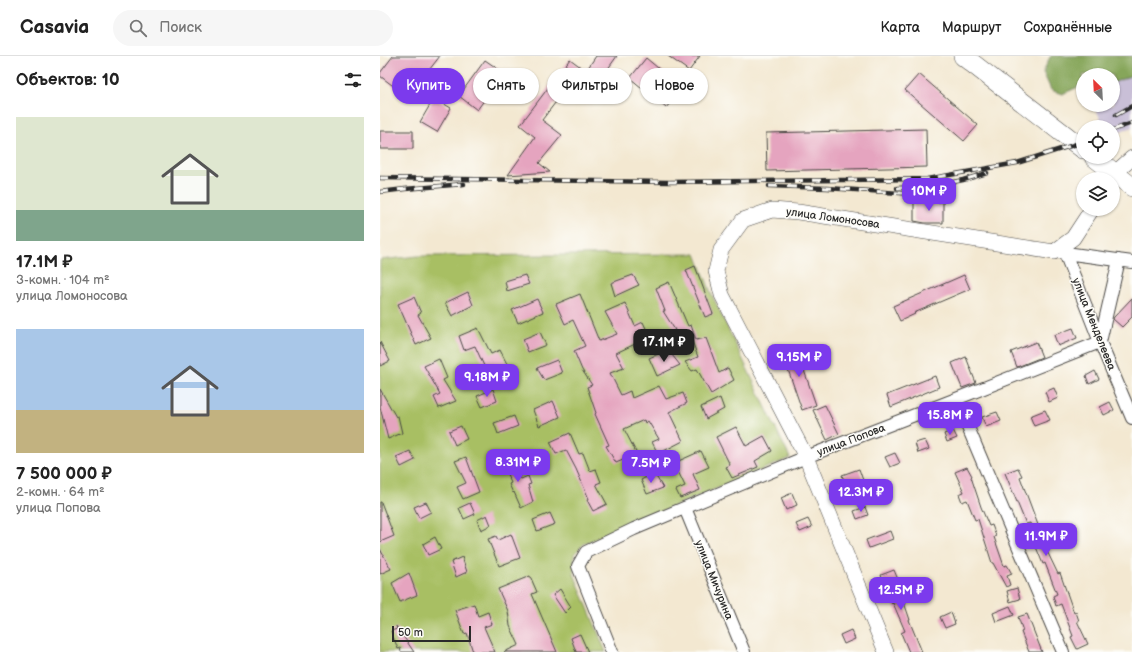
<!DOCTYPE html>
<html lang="ru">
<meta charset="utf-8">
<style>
:root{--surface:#fff;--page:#f6f6f6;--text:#222;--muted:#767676;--line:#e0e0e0;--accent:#7c3aed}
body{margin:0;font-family:"Balsamiq Sans",sans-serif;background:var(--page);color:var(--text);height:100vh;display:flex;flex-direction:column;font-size:15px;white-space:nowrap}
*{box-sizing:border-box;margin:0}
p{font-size:13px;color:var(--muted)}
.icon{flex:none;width:22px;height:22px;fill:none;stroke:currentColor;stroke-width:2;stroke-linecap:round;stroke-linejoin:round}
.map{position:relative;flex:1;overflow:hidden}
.side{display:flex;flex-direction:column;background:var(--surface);width:380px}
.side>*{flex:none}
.top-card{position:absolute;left:12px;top:12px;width:380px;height:36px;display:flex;gap:8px}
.needle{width:26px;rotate:336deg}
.tools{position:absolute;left:696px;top:12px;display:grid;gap:8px}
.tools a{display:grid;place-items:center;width:44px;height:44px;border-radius:50%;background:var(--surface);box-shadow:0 1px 3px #0004;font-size:20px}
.scale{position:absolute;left:12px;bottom:10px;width:79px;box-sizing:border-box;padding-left:4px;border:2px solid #2b2b2b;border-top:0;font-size:11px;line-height:14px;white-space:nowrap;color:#2b2b2b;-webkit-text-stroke:3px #fdfcf7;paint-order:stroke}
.price{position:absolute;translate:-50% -34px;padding:0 9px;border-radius:8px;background:var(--accent);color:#fff;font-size:13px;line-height:26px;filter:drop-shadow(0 1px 2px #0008)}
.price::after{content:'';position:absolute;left:50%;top:24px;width:12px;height:9px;margin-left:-6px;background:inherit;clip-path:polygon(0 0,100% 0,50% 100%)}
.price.on{background:#222;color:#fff}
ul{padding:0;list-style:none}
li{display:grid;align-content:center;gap:8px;height:212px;padding:0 16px}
li span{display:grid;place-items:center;height:124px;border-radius:0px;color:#555}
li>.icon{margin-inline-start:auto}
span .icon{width:72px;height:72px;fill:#fffc;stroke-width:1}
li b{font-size:17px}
h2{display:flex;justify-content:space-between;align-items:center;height:48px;padding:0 16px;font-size:17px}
.pill{padding:0 14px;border-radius:18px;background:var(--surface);box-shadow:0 1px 3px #0004;font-size:14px;line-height:36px}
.pill.on{background:var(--accent);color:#fff}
header{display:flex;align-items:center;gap:24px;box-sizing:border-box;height:56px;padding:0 20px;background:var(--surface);border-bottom:1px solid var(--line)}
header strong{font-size:19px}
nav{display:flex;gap:22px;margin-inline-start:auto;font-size:14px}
.search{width:280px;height:36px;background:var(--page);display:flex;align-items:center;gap:10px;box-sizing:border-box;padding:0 14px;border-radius:22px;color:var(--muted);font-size:15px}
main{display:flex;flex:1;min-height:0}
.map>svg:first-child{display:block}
.industrial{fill:#c9bfd7}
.green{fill:#a8bf64;stroke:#6a7548}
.forest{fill:#86a65a;stroke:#586842}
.building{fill:#e5a4bf}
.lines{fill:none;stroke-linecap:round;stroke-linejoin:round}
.minor-casing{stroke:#494744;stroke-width:14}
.tertiary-casing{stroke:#494744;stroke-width:16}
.primary-casing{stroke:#494744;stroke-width:20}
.minor{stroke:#fff;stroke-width:12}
.tertiary{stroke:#fff;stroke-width:15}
.primary{stroke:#fff;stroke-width:19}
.rail-casing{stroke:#2b2b2b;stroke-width:4.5}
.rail{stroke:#fdfcf7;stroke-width:3;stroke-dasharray:9;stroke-linecap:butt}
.labels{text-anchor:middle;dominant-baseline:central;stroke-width:3;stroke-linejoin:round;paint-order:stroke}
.street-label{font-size:11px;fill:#2b2b2b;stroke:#fdfcf7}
</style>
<header>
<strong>Casavia</strong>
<div class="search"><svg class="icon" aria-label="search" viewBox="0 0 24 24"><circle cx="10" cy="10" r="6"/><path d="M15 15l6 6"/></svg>Поиск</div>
<nav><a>Карта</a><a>Маршрут</a><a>Сохранённые</a></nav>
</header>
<main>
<section class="side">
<h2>Объектов: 10<svg class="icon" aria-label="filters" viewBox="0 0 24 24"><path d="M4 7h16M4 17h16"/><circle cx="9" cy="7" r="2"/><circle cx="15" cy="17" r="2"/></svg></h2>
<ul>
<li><span style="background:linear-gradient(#dfe7d0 75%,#7fa58c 0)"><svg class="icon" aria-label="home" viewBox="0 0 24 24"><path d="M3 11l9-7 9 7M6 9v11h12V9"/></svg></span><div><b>17.1M ₽</b><p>3-комн. · 104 m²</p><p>улица Ломоносова</p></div></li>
<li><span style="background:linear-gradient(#a9c7e8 65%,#c2b280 0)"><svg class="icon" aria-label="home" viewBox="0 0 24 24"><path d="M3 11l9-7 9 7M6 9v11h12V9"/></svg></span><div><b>7 500 000 ₽</b><p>2-комн. · 64 m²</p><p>улица Попова</p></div></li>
</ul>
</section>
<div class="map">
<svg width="752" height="596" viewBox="0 0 752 596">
<rect width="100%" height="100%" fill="#fdfcf7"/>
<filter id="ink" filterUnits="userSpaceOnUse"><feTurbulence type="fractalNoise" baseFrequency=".025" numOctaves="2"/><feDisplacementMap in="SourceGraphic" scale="8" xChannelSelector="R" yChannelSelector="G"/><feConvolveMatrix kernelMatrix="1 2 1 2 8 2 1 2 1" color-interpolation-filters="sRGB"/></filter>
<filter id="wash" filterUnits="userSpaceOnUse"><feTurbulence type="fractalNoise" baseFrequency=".012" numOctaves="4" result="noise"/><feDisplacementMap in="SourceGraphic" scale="16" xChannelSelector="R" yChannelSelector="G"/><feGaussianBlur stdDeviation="0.9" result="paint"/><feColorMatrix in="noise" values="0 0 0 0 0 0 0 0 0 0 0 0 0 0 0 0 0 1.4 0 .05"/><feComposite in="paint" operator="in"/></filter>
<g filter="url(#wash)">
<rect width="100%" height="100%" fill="#f3e8d1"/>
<!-- industrial -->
<path class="industrial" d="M690 0H752V71L733 80V71H724L714 49H733V19H703Z"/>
<!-- green -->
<path class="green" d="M316 198 331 237 410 402 215 483 205 487 194 498V518L226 596H0V204L38 200Z"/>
<!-- forest -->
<path class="forest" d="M672 0H752V19L733 27V19H703V29L682 38 671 34 663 16 670 1Z"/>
<g id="blocks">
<!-- building -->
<path class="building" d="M13 0H60L28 41 0 20V17Z
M216 0H237L213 34 195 21 162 64 182 79 159 107 170 116 128 119 155 81 140 69 190 3 206 15Z
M288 0H320L309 15Z
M266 2 302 32 286 52 250 22Z
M105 4 124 17 97 54 79 40Z
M539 18 598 69 584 85 525 34Z
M54 42 71 52 57 76 40 66Z
M546 73 547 111 387 115 386 77Z
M0 75H33V93H0Z
M534 146H563V167H545L534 165Z
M315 210 333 258 325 261 306 214Z
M145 219 149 228 127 235 125 225Z
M253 219 259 229 235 240 231 227Z
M584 219 590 233 534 257 535 258 520 265 513 250Z
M289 226 308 270 311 269 316 284 326 282 339 317 348 312 354 324 331 338 317 313 312 315 305 306 318 301 312 285 297 290 293 275 295 274 283 255H285L276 232Z
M88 236 93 249 72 260 65 247Z
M200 238 219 285 237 278 225 256 245 247 255 270 263 266 270 281 236 297 244 312 230 317 241 339 250 335 252 342 279 330 286 343 303 337 307 347 289 356 303 385 278 398 272 386 279 383 268 365 265 367 264 364 244 373 257 398 236 407 226 390 229 389 215 358 216 357 207 331 212 329 202 314 194 295 205 290 193 264 185 268 176 248Z
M34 241 41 257 38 259 51 282 36 289 18 248Z
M752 242V261L742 271 733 263 734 261Z
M157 243 163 256 138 267 132 254Z
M98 272 111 298 120 294 129 312 109 321 95 290 84 294 79 280Z
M693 272 697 282 678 290 674 279Z
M160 276 166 289 148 296 143 283Z
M0 286 10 305 0 310Z
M656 286 662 301 637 311 631 296Z
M416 291 436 349 422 354 402 296Z
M288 294 300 309 277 320 269 302Z
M586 301 596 327 582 332 572 307Z
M59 303 67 322 63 324 76 345 59 352 54 341 60 338 44 310Z
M177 304 182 317 164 324 157 312Z
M715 315 719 323 709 328 706 320Z
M555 320 559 331 511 351 507 339Z
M674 332 678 342 669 346 665 336Z
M0 333 16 361 18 360 22 377 8 383 0 351Z
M113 333 117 345 102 351 97 340Z
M340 342 344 353 326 363 321 351Z
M173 345 180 361 159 370 153 354Z
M730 346 734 354 724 359 720 351Z
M445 349 459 378 447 384 433 354Z
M665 354 670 364 654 370 650 360Z
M617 356 621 365 606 371 602 361Z
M134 360 138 370 118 378 114 367Z
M81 370 87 383 75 389 69 375Z
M356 371 366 390 384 380 392 395 375 405 378 411 352 422 346 411 350 409 336 381Z
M573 374 577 382 567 386 564 378Z
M190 377 199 398 203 397 210 415 216 413 221 426 216 428 227 448 213 455 207 444 209 443 196 413 186 394 176 398 170 386Z
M545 384 549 393 538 397 535 387Z
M30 395 35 404 21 411 16 401Z
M321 395 329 411 313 418 320 434 300 442 296 434 305 430 294 407Z
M515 397 520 407 510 411 505 401Z
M130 400 141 423 148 420 151 428 148 429 153 446 141 452 134 436 133 437 129 428 131 427 121 405Z
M86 401 99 436 83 443 77 431 86 427 75 405Z
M587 411 592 420 591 421 601 451 609 470 612 469 616 480 614 481 624 510 627 509 632 518 627 520 630 529 626 531 613 507H612L598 463 595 464 587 444 582 446 579 438 584 436 575 416Z
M638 412 642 420 640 421 661 477 662 476 666 493 678 518 680 517 694 557 696 556 699 565H697L708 588 697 593 691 581 693 580 681 548 676 550 673 540 677 538 665 507 663 508 656 491 650 467 646 468 625 417Z
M479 413 485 430 468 436 462 419Z
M274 417 283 432 267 438 261 424Z
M412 437 417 449 406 454 401 442Z
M0 446H1L14 480 0 486Z
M46 446 51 456 39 462 34 451Z
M90 447 95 458 84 463 79 452Z
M485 451 488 459 477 463 474 455Z
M170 457 175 468 157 475 153 464Z
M107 459 111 469 101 474 97 464Z
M428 463 432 471 420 476 416 468Z
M510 475 513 483 489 492 486 484Z
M131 478 140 502 119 510 108 483 116 480 118 484Z
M55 481 61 493 48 499 43 488Z
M0 493 11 513 0 518Z
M82 501 87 516 76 521 71 506Z
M514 514 519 526H517L530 564H529L542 596H529L521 577 525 575 513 547 512 548 501 519Z
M29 517 37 539 20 546 12 527Z
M150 520 157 536 152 538 177 596H124L139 589 130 570 128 555 118 533Z
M637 532 640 543 630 546 627 535Z
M180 533 191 551 185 557 173 539Z
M94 548 98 560 108 556 112 568 104 571 115 596H93L87 577 84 578 75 554Z
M630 550 634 559 616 566 613 557Z
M571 556 575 568 565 572 560 561Z
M647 558 662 596H649L641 576 643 575 638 561Z
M16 570 23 580 34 596H21L20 592 18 593 11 575 17 573Z
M471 574 475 583 464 588 460 579Z
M200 578 208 596H196L191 582Z"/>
</g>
</g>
<g filter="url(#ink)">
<use href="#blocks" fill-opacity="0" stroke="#494744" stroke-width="1"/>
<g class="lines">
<defs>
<path id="minor" d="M678 196 752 206
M685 197 720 286 752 362
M576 343 683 596
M305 452 364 596
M232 596 198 510 206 496 254 473 426 401 576 343 720 286 739 204"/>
<path id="tertiary" d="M731 123 735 117 752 102
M506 596 426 401 342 239 336 215 341 194 363 164 392 154 418 156 674 196 693 182 712 153"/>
<path id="primary" d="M583 0 703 93
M714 101 752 131"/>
</defs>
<!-- minor casing -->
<use href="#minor" class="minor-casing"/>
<!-- tertiary casing -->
<use href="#tertiary" class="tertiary-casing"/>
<!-- primary casing -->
<use href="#primary" class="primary-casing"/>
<!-- minor -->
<use href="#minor" class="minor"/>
<!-- tertiary -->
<use href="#tertiary" class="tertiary"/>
<!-- primary -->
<use href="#primary" class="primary"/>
<defs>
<path id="rail" d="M736 59 752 50
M733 74 752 67
M0 122 289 126 547 123 637 107 703 86
M389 130 447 132 563 140
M517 132 548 131 583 124 607 117
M0 136 25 133 84 128"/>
</defs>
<!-- rail casing -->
<use href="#rail" class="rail-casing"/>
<!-- rail -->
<use href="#rail" class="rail"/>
</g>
</g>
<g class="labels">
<!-- street labels -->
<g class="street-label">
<text transform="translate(453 162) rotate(8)">улица Ломоносова</text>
<text transform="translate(714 268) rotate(68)">улица Менделеева</text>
<text transform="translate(471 384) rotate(-21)">улица Попова</text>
<text transform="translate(334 524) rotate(68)">улица Мичурина</text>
</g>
</g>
</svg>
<div class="tools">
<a><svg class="needle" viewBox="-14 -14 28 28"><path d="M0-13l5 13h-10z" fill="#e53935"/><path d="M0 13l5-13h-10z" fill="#767676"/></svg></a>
<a><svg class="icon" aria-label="locate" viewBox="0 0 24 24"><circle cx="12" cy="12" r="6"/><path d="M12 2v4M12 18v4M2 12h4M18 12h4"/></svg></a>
<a><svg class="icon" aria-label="layers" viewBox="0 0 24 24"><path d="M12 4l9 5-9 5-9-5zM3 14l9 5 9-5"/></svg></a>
</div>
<div class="scale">50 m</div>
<b class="price" style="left:549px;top:156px">10M ₽</b>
<b class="price on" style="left:284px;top:307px">17.1M ₽</b>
<b class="price" style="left:419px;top:322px">9.15M ₽</b>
<b class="price" style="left:107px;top:342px">9.18M ₽</b>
<b class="price" style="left:570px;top:380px">15.8M ₽</b>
<b class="price" style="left:138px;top:427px">8.31M ₽</b>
<b class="price" style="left:271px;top:428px">7.5M ₽</b>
<b class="price" style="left:481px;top:457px">12.3M ₽</b>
<b class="price" style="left:666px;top:501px">11.9M ₽</b>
<b class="price" style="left:521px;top:555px">12.5M ₽</b>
<div class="top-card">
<a class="pill on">Купить</a>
<a class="pill">Снять</a>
<a class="pill">Фильтры</a>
<a class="pill">Новое</a>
</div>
</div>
</main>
